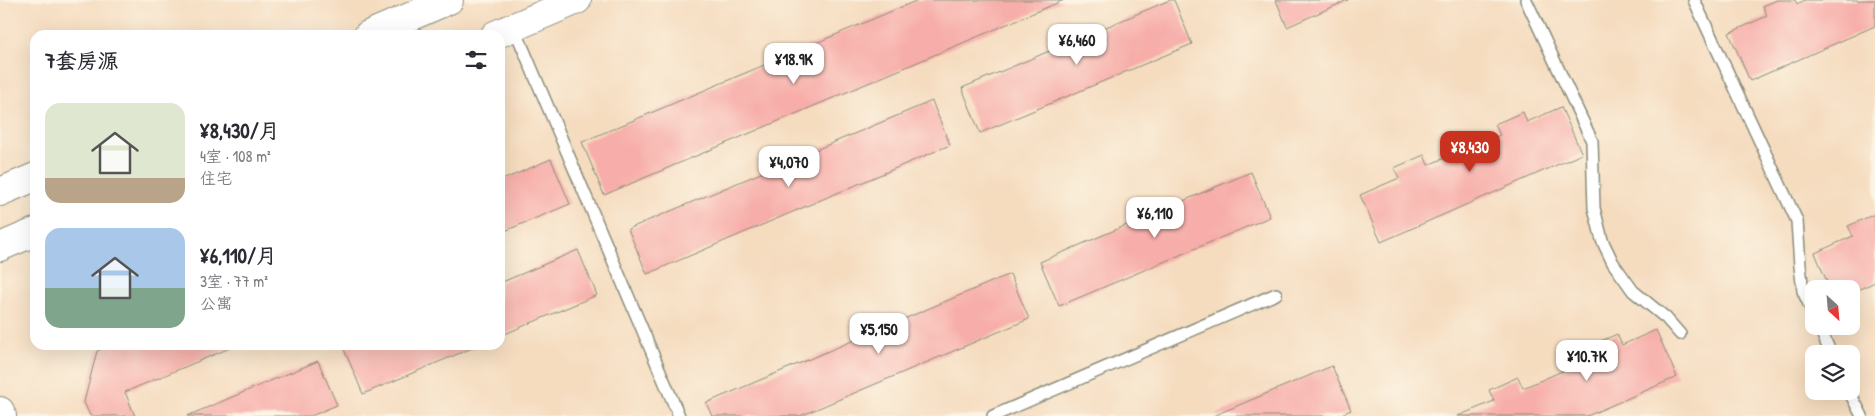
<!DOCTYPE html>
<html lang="zh">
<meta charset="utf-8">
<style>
:root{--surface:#fff;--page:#f7f7f7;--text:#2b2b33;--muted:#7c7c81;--accent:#c8321e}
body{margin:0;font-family:"Patrick Hand","LXGW WenKai TC",sans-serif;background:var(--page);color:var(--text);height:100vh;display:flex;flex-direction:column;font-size:19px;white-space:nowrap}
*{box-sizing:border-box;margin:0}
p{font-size:16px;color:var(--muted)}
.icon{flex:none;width:28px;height:28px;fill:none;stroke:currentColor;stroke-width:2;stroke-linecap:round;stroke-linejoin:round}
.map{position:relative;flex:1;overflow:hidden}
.sheet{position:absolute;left:30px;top:30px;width:475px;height:320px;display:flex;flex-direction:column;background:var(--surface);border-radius:15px;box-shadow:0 5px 20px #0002}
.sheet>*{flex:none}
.needle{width:32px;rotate:154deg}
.buttons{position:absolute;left:1805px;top:280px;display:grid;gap:10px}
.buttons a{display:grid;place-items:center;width:55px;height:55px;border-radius:10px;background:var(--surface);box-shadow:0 5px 20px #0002;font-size:25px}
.price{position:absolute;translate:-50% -42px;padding:0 11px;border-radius:10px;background:#fff;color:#222;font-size:16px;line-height:32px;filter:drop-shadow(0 1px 2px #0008)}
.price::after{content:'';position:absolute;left:50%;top:30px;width:15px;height:11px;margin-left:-8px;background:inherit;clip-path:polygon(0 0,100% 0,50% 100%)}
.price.on{background:var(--accent);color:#fff}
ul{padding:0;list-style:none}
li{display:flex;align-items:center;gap:15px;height:125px;padding:0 15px}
li span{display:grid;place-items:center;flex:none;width:140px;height:100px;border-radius:15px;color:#555}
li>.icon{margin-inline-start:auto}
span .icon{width:60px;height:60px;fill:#fffc;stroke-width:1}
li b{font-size:21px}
h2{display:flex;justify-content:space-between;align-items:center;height:60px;padding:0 15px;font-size:21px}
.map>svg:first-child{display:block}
.building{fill:#f7ada9}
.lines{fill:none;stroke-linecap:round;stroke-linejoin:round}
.lane-casing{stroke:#8a8c7a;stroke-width:14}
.secondary-casing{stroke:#8a8c7a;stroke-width:30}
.lane{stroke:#fff;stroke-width:11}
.secondary{stroke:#fff;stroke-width:28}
</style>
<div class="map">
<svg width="1875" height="416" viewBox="0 0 1875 416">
<rect width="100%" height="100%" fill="#fcf5e5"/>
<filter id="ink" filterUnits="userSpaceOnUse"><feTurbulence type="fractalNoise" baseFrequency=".02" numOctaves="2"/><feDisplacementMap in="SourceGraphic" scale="10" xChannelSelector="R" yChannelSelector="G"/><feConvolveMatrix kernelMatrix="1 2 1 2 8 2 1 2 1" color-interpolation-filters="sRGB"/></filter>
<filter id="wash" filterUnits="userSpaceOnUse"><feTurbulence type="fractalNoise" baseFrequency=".0096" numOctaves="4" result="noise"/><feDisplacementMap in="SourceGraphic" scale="20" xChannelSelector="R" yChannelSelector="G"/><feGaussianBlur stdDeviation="1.12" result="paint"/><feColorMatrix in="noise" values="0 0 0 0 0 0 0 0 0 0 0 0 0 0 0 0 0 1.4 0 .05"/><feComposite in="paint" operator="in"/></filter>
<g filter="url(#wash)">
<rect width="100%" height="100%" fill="#f5dcbf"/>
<g id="blocks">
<!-- building -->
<path class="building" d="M918 0H1064L604 195 582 142Z
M1170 0H1174L1192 44 980 133 962 88Z
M1276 0H1348L1287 27Z
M1777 0H1795L1797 4 1805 0H1875V26L1750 81 1729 33 1767 16 1763 6Z
M932 101 950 145 647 274 628 229Z
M1561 107 1582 154 1381 242 1360 195 1399 178 1394 168 1424 155 1428 165 1500 135 1495 124 1523 112 1527 122Z
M551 159 570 204 500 233V181Z
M1251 172 1270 217 1059 306 1040 262Z
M1875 214V282L1851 293V289H1830L1815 253 1853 236 1848 226Z
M578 250 597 295 500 336V283Z
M1010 274 1029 319 800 416H712L706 403Z
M1656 330 1677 377 1587 416H1458L1494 401 1489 390 1518 377 1523 388 1595 357 1590 346 1617 334 1622 345Z
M112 345H237L125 392 135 416H90L84 402 97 351Z
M354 345H479L363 394 344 349Z
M318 361 337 405 311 416H187Z
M1332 366 1351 410 1337 416H1213Z"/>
</g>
</g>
<g filter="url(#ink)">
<use href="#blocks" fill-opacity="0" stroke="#8a8c7a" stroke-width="1"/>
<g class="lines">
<defs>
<path id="lane" d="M1526 0 1592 141 1594 208 1602 240 1613 263 1633 291 1666 318 1680 334
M1694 0 1797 221 1800 266 1803 291 1814 315
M514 27 679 416
M1819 326 1831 354
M1849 391 1862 416
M993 416 1276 294"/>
<path id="secondary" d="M368 35 449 0
M495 35 577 0
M0 192 35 177
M0 247 35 232
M0 411 2 416"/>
</defs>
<!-- lane casing -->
<use href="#lane" class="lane-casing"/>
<!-- secondary casing -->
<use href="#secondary" class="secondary-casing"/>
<!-- lane -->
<use href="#lane" class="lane"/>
<!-- secondary -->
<use href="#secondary" class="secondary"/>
</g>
</g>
</svg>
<div class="buttons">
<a><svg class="needle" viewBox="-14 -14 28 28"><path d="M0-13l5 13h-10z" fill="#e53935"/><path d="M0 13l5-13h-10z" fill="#7c7c81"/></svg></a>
<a><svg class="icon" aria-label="layers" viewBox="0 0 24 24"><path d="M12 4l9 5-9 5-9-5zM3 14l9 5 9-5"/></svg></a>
</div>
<b class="price" style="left:1077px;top:66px">¥6,460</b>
<b class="price" style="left:794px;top:85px">¥18.9K</b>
<b class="price on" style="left:1470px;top:173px">¥8,430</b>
<b class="price" style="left:789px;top:188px">¥4,070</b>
<b class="price" style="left:1155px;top:239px">¥6,110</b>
<b class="price" style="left:879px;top:355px">¥5,150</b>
<b class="price" style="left:1587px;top:382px">¥10.7K</b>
<section class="sheet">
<h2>7套房源<svg class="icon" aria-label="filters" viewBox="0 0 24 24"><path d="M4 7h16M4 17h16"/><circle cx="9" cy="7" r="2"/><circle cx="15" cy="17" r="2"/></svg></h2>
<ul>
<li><span style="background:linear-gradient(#dfe7d0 75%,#b9a48a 0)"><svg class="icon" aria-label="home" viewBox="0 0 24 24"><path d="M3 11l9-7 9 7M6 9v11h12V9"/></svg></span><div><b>¥8,430/月</b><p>4室 · 108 m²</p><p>住宅</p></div></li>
<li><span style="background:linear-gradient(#a9c7e8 60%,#7fa58c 0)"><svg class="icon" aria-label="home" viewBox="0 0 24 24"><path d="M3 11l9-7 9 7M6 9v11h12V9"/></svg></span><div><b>¥6,110/月</b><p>3室 · 77 m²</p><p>公寓</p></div></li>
</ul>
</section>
</div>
